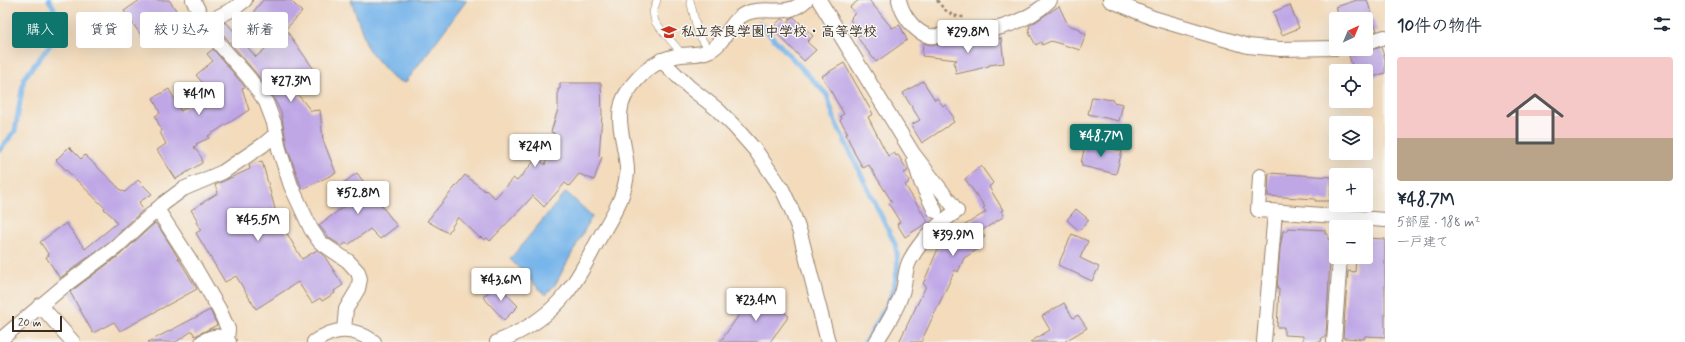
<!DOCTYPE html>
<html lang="ja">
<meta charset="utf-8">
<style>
:root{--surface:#fff;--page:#f2f2f3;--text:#1f2937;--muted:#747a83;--line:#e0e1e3;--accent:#0f766e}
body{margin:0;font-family:Mynerve,"Klee One",sans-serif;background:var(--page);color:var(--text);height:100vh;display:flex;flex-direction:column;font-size:15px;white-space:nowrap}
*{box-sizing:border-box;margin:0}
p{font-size:13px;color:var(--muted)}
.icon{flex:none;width:22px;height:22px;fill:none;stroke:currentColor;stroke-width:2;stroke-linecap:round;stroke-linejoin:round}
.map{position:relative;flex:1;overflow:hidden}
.details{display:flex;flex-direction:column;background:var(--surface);width:300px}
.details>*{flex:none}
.top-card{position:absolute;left:12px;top:12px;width:380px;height:36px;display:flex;gap:8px}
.needle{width:26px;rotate:44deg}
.fabs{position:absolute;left:1329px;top:12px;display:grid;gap:8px}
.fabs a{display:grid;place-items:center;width:44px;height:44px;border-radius:4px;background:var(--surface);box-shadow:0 4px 16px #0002;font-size:20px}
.scale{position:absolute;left:12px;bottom:10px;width:50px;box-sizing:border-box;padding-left:4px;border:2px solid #3b2a1e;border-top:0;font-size:11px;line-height:14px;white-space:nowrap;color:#3b2a1e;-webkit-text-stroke:3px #f6f6f2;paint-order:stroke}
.price{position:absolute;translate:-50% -34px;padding:0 9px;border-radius:4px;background:#fff;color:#222;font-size:13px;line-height:26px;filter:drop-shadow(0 1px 2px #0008)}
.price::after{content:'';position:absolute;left:50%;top:24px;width:12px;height:9px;margin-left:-6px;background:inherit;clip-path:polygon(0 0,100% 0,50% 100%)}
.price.current{background:var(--accent);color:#fff}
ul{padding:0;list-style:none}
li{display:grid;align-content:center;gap:8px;height:212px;padding:0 12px}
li+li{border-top:1px solid var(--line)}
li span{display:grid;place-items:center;height:124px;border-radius:4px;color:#555}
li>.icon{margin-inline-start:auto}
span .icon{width:72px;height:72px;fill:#fffc;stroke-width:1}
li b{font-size:17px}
h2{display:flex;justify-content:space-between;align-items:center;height:48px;padding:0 12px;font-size:17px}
.chip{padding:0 14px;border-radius:4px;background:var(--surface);box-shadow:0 4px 16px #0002;font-size:14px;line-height:36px}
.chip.current{background:var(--accent);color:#fff}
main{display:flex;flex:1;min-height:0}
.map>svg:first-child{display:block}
.water{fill:#78b5ea;stroke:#5a7084}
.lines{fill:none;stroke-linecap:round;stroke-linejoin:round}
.stream{stroke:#78b5ea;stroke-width:5}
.building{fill:#bfa7e6}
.service-casing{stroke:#97826d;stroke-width:8}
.minor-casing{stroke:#97826d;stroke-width:16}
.path{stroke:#97826d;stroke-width:2.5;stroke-dasharray:3 3;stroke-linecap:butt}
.service{stroke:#fff;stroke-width:7}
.minor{stroke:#fff;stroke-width:14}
.labels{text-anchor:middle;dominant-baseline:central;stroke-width:3;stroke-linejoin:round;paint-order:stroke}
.poi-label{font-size:14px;font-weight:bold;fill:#3b2a1e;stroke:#f6f6f2;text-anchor:start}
</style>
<main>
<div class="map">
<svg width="1385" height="342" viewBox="0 0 1385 342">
<rect width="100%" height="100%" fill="#f6f6f2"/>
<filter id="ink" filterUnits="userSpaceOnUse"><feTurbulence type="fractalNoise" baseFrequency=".025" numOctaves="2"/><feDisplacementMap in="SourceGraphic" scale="8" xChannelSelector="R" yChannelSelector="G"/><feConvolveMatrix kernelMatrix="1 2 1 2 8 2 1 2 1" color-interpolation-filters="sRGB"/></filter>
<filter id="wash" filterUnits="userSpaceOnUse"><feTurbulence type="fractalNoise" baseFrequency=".012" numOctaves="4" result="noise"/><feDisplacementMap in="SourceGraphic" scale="16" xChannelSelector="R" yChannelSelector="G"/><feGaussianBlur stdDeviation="0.9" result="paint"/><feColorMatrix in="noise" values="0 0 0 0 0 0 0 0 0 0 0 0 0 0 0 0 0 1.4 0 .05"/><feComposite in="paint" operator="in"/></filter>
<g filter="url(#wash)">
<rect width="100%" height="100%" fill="#f3dbbc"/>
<!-- water -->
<path class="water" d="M351 0H467L405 83 394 79 368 49Z
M566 192 592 216 555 285 545 295 510 259Z"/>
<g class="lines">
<!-- stream -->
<path class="stream" d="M759 23 827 95 835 121 895 244C905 279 884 314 865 342
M0 150 15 131 24 78 51 44 54 8 49 0"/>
</g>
<g id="blocks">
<!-- building -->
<path class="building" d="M140 0H169L180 16 158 30 159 31 145 41 124 11Z
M263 0H290L302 12 280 35 254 11Z
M859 0H869L892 28 900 25 907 40 876 62 857 37 862 34 850 20 852 18 851 17 855 13 850 7Z
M1357 0H1367L1377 31 1366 34V19H1340L1336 7Z
M1290 5 1299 28 1282 35 1273 12Z
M1059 6 1068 25 1080 29V31L1086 34 1080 50 1051 41 1042 45 1041 42 1036 45 1029 33 1030 32 1028 29 1030 28 1029 26Z
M792 17H794L813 36 807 42 816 50 804 61 772 28 781 19H783L787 23Z
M226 22 256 57 286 30 318 75 295 91 311 111 320 110 323 140 336 173 302 189 287 147 281 112 273 97 256 73 217 27Z
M1001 38 1004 63 989 65V66L974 70 956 74 954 62 957 60 922 56 923 43 931 45 958 44Z
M1381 47 1385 59V73L1367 79 1366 71H1354L1349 56Z
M213 49 245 87 242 88 249 110 208 136 209 138 196 144 197 145 194 147 202 158V163L176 179 157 150 166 144 160 132 162 131 155 116 160 113 153 98 169 89 181 111 205 94 202 90 206 87 196 75 213 61 207 54Z
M844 63 873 114 868 117 888 156 894 152 896 156 898 155 908 171 904 173 909 181 908 183 905 185 928 222 905 237 897 224 900 222 889 204 892 202 869 165 863 168 855 154 846 134 848 133 840 120 842 119 840 116 844 114 822 76Z
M923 81 935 100 937 98 943 106 945 105 954 118 952 119 954 122 922 143 911 125 920 120 903 93Z
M560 83H601L602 115 599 156 602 157 594 180 579 174 569 186 565 183 544 207 533 196 490 241 487 238 484 240 481 237 480 238 458 217 448 233 427 221 465 175 485 191 486 190 495 198 513 178 517 181 537 158 545 165 554 133 551 132 558 109V89H560Z
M1092 97 1113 100V102L1123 104 1119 121 1088 114Z
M1086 142 1122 151 1116 174 1082 166V163H1081Z
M69 147 81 159 85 155 122 191 125 192 138 180 152 194 139 202 143 210 110 241 60 278 46 257 49 255 40 242 66 223 85 249 117 223 114 220 115 219 104 209 105 208 56 160Z
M262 161 278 220H279L302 259 317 250 323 254 343 285 334 291 335 293 322 301 320 298 312 303 298 282 256 309 236 276 225 282 196 233 201 230 196 222 198 221 191 210 218 193 215 185 250 169 249 165Z
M981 166 993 183 989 187 1003 210 1001 211 1004 215 1002 216 1003 217 981 231 985 237 981 239V244L979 245 980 248 964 258 958 272 955 270 921 342H899L926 286 923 284 946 230 948 228 952 233 986 212 983 208 985 207 965 179Z
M357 173 397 226 380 239 370 229 348 245 346 243 342 246 329 238 319 225 349 203 338 187Z
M1269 173 1332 177 1330 201H1315V199L1268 196Z
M1076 209 1089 220 1079 231 1067 220Z
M155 223 161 230 197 289 120 331 114 322 93 333 70 292 120 255Z
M1288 228 1325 230V234H1328V239H1331L1326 337H1322L1321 342H1303V336L1284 335V327H1277L1279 289H1277L1280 248 1283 231H1287Z
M1072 234 1088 241 1080 258 1099 267 1092 281 1058 265Z
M1366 238 1385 239V337L1365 336 1364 339 1343 338 1348 271 1355 272 1356 257H1366Z
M497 284 518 306 504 320 483 297Z
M755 292 789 316 770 342H720Z
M1064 303 1073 318 1078 315 1087 328 1064 342H1030L1050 330 1042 316Z
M210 310 217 325 195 336 192 331 176 342H148Z"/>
</g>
</g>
<g filter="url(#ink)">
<use href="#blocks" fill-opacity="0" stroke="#97826d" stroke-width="1"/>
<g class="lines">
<defs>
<path id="service" d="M657 0 653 12 655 22 683 55
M690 0 698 33 709 51"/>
<path id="minor" d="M193 0 209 30 221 46 249 78 266 102 274 123 279 149 291 186 311 229 320 242 348 261 358 272 360 279 358 289 346 309 344 330
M819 0 912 152 957 211C939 223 921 240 910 260 904 270 906 282 902 293 896 311 886 326 876 342
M899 0C902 14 914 32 929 36 935 37 942 35 948 35 982 34 1025 26 1050 0
M1110 0 1153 18 1248 46 1280 49 1336 48
M206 23 235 8 245 0
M1366 43 1385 37
M661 60 689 87 717 109 734 126 756 151 782 189 791 208 800 233 828 342
M914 160 921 182 935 211
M1260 176 1258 210 1385 220
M157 209 194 266 219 309 228 329 227 340
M40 305 73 342
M0 340 64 286 115 248 163 204 183 189 223 172 263 145 276 134
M202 342C211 336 220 333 229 342
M314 342C335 327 353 327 374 342
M497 342C522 332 547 317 564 296 579 279 589 256 600 237 612 216 625 197 627 173 628 146 610 116 628 91 641 72 659 58 681 55 690 54 700 55 708 51 725 45 730 19 747 13 769 5 786 19 806 0
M1264 342 1275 212
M1334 342 1340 257"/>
</defs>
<!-- service casing -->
<use href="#service" class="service-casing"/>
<!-- minor casing -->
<use href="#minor" class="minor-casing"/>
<!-- path -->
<path class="path" d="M937 0C945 12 952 17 966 17"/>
<!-- service -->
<use href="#service" class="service"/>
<!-- minor -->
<use href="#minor" class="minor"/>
</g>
</g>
<!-- icons -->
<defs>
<symbol id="school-bare" viewBox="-9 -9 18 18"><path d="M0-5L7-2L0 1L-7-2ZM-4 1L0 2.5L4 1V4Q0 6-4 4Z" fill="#c8321e" stroke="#f6f6f2" stroke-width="2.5" paint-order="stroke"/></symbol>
</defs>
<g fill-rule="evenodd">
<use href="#school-bare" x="658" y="21" width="22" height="22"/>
</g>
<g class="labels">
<!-- poi labels -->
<g class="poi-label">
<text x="681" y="32">私立奈良学園中学校・高等学校</text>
</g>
</g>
</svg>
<div class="fabs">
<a><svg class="needle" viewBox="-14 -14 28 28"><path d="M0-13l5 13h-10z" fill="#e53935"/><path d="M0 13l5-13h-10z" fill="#747a83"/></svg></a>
<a><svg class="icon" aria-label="locate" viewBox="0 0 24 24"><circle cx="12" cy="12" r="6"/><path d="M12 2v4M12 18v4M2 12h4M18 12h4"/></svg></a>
<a><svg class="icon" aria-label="layers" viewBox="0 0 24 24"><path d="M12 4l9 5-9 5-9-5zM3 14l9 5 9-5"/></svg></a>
<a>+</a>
<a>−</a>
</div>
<div class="scale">20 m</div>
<b class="price" style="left:968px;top:54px">¥29.8M</b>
<b class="price" style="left:291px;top:103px">¥27.3M</b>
<b class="price" style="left:199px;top:116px">¥41M</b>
<b class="price current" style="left:1101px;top:158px">¥48.7M</b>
<b class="price" style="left:535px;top:168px">¥24M</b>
<b class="price" style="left:358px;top:215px">¥52.8M</b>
<b class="price" style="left:258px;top:242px">¥45.5M</b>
<b class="price" style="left:953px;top:257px">¥39.9M</b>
<b class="price" style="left:501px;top:302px">¥43.6M</b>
<b class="price" style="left:756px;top:322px">¥23.4M</b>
<div class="top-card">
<a class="chip current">購入</a>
<a class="chip">賃貸</a>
<a class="chip">絞り込み</a>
<a class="chip">新着</a>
</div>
</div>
<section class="details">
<h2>10件の物件<svg class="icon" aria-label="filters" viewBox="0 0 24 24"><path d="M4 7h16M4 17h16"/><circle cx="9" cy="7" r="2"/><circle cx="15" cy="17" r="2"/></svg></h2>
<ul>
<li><span style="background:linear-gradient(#f6c9c9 65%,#b9a48a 0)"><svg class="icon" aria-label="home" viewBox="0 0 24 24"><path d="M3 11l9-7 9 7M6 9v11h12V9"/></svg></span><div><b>¥48.7M</b><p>5部屋 · 188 m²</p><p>一戸建て</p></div></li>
</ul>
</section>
</main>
